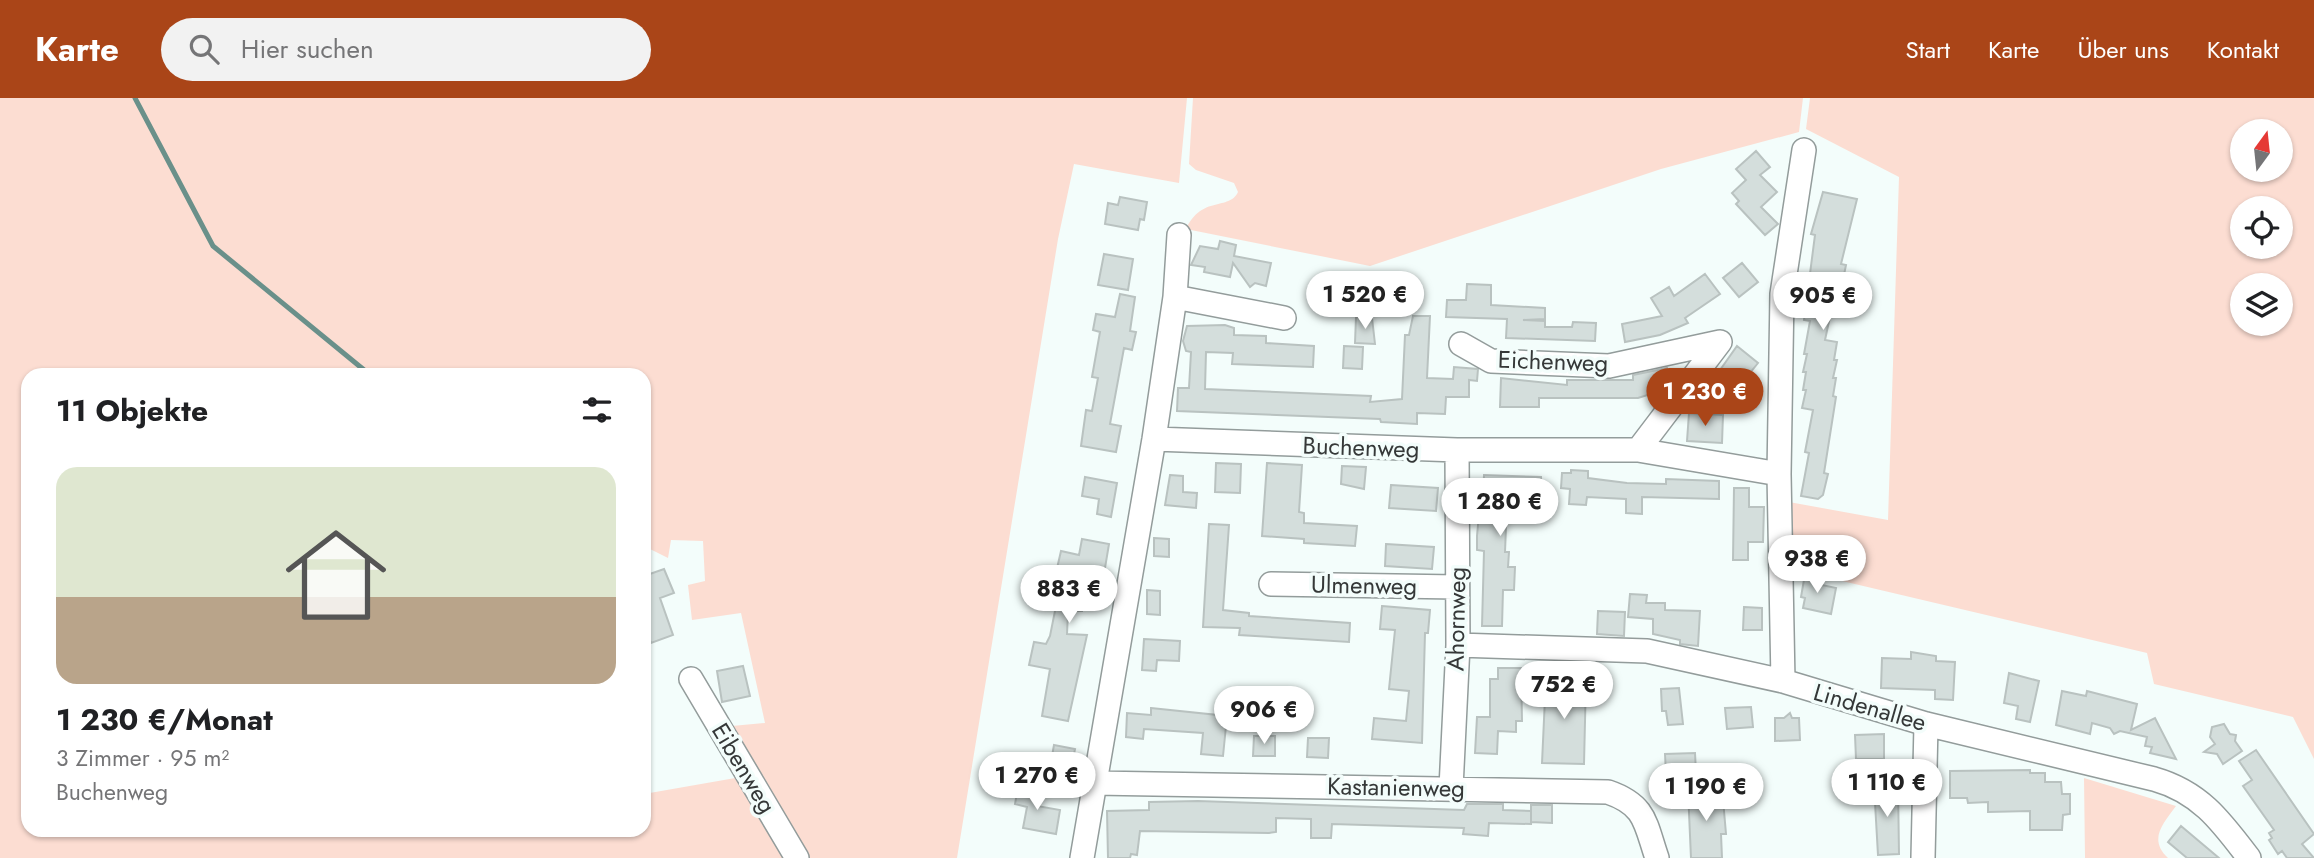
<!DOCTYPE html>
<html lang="de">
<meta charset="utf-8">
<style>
:root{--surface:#fff;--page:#f2f2f2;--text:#202124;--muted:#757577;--line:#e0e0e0;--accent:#aa4518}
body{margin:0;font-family:Jost,sans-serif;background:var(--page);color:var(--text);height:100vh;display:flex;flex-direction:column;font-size:26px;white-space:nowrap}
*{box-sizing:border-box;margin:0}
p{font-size:23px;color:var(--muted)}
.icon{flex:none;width:38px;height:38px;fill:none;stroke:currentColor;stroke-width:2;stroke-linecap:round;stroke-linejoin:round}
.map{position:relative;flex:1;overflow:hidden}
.panel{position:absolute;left:21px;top:270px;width:630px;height:469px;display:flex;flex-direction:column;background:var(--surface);border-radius:21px;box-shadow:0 2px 5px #0004}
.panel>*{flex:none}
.needle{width:46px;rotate:15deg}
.fabs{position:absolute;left:2230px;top:21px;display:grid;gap:14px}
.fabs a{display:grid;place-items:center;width:63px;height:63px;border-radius:50%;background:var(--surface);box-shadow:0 2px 5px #0004;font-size:35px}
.price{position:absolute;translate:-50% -60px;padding:0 16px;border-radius:24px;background:#fff;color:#222;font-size:23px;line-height:46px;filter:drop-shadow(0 2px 4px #0008)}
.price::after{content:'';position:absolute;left:50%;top:42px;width:21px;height:16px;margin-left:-10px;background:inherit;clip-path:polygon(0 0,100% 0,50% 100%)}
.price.on{background:var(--accent);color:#fff}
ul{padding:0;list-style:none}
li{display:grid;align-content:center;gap:14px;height:371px;padding:0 35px}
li+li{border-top:2px solid var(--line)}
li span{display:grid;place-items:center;height:217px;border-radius:21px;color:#555}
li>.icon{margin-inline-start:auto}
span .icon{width:126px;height:126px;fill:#fffc;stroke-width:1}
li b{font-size:30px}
h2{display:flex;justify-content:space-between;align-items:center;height:84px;padding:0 35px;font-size:30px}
header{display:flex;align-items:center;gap:42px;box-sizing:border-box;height:98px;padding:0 35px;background:var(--accent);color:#fff}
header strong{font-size:33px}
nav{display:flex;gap:38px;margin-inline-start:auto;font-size:24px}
.search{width:490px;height:63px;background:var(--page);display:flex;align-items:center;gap:18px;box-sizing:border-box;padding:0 24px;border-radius:38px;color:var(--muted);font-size:26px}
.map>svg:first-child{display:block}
.green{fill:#fcddd2;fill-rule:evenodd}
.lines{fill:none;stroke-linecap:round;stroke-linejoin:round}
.stream{stroke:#6a908a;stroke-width:5}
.building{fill:#d4dedc;stroke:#b9c2c0;stroke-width:2}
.minor-casing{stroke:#939c9b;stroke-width:26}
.minor{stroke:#fff;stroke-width:23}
.labels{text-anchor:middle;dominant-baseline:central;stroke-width:7;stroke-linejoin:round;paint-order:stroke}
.street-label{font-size:24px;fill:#353838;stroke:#f3fdfb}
</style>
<header>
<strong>Karte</strong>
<div class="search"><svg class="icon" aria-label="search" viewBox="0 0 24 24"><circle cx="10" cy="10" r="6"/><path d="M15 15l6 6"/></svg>Hier suchen</div>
<nav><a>Start</a><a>Karte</a><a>Über uns</a><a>Kontakt</a></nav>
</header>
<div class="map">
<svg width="2314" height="760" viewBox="0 0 2314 760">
<rect width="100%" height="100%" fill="#f3fdfb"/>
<!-- green -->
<path class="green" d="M0 0H1187L1179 85 1074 66 1058 141 957 760H801L721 629 765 625 741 515 692 522 688 487 705 483 703 443 671 442 668 460 644 448V276H28V732H644V696L741 679 791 760H0Z
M1193 0H1803L1799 34 1661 71 1370 168 1186 131C1202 97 1229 113 1238 94L1234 85 1196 72 1189 66Z
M1810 0H2314V661L2293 619 2154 586 2147 555 1787 470 1789 404 1888 422 1899 79 1806 31ZM2242 33H2280V72H2242ZM2242 110H2280V149H2242ZM2242 187H2280V226H2242Z
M2084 680 2176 708C2163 726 2148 741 2168 760H2085Z"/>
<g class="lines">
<!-- stream -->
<path class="stream" d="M135 0 213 148 369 276"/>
</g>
<!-- building -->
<path class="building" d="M1756 53 1770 69 1760 77 1777 94 1761 109 1778 126 1765 137 1736 106 1739 103 1732 95 1746 82 1736 71Z
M1823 94 1857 101 1841 166 1846 167 1839 201 1834 200 1825 242 1837 244 1834 262H1837L1833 280H1836L1833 298 1836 299 1824 375 1828 376 1823 397 1818 401 1801 398 1809 355 1805 354 1813 312 1802 310 1806 292H1803L1806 274H1803L1807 256H1804L1810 223 1804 222 1815 137 1811 136Z
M1120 99 1147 104 1144 122 1140 121 1138 132 1105 126 1108 105 1118 107Z
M1220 143 1236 147 1234 158 1271 165 1266 188 1255 185 1250 189 1233 165 1230 179 1204 174 1205 169 1191 167 1200 148 1218 151Z
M1104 156 1133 161 1128 192 1098 187Z
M1742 165 1758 184 1739 199 1723 180Z
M1705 176 1720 196 1685 220 1688 225 1660 237 1625 244 1622 226 1662 218 1651 200 1669 189 1674 198Z
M1326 182 1362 192 1359 216 1328 211 1329 204H1323Z
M1467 186 1491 187V207L1545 210V221L1523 222 1545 223V229H1572L1573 224 1596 225 1595 243 1506 240 1507 221 1446 219 1447 202H1466Z
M1120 196 1135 199 1130 233 1136 234 1132 252 1124 250 1110 326 1121 328 1116 354 1081 348 1086 312 1092 313 1098 280 1092 279 1100 234 1093 232 1096 216 1115 219Z
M1413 218H1430L1427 280 1453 281 1454 269 1478 271 1477 283 1469 282V299H1446L1445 316 1417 315V326L1381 324 1380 321 1177 313 1178 290H1189L1191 254 1186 253 1183 243 1187 228 1225 227 1234 230V237L1266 238V245L1314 248 1313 269 1232 266 1233 255 1206 254 1205 291 1371 298 1370 304 1402 301 1405 237H1409Z
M1356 219 1372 220 1375 246 1355 245Z
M1344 248 1363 249 1362 271 1343 270Z
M1737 248 1758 265 1750 275 1760 288 1741 311 1727 302 1729 295 1713 282Z
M1667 270 1671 286 1667 291 1638 300H1539V309H1500L1501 280 1567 287V282H1633V277Z
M1689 315 1723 317 1722 345 1687 343Z
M1216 365 1241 366 1240 395 1215 394Z
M1267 365 1302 367 1299 414 1304 415V425L1357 428 1355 448 1304 445V441L1262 438Z
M1342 368 1366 369 1364 391 1341 386Z
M1571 372 1588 373V380L1627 385 1666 386V381L1719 383V401L1642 399V416L1626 415V401L1587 399 1586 407 1569 406 1570 391 1561 390 1562 375H1571Z
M1170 377 1183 378V394L1197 395 1196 410 1165 407Z
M1484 377 1541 379V405L1507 404 1505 454H1509L1508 469H1515L1514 492H1503L1502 528H1482L1484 453 1477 452V438L1480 405 1483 406Z
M1085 379 1117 385 1111 419 1097 416 1099 401 1082 398Z
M1391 387 1438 390 1436 413 1389 410Z
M1734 390H1749V409H1764L1763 444H1748V462H1733Z
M1209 426 1229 427 1223 512 1249 515V518L1350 525 1349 544 1239 537 1240 530 1203 529Z
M1154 440 1169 441V459L1154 458Z
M1082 441 1109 446 1101 494 1086 492 1082 513H1068L1067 536 1087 537 1068 623 1042 618 1050 571 1029 567 1034 544 1046 546 1050 538 1057 503 1050 501 1061 453 1079 457Z
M1386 446 1434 449 1432 471 1385 468Z
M664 471 674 495 660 500 673 537 651 545 644 524V478Z
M1805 476 1818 478 1817 486 1836 490 1831 516 1803 510 1805 500 1801 499Z
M1147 492 1160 493V517L1147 516Z
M1630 496 1647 497 1646 505H1665V512L1700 513 1698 548 1680 546V542L1653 536V521L1628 519Z
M1382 508 1430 512 1428 535H1425L1422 645 1372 641 1374 620 1406 623 1409 593 1389 591 1395 532 1380 531Z
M1744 509 1762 510V532H1743Z
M1598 513 1625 514 1624 538 1597 536Z
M1144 541 1180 543 1179 563 1157 562 1156 573 1142 572Z
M1911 554 1936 558V563L1955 564 1953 602 1935 601V592L1881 590 1882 560 1911 561Z
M743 568 750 598 722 604 717 573Z
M1498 570H1521L1522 623H1516V634L1498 633 1497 656 1475 655 1477 619H1490V581H1498Z
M2009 575 2039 583 2030 624 2016 621 2018 608 2004 605Z
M1546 578 1586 581 1584 666 1542 665Z
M1679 590 1683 626 1668 627 1666 613H1662L1661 591Z
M2062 593 2086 598 2087 593 2137 606 2131 632 2155 620 2176 661 2150 655 2152 649 2145 648 2147 639 2120 633 2114 636 2110 630 2092 625 2090 636 2056 627Z
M1751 609 1753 629 1727 631 1725 610Z
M1151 610 1227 618 1223 658 1201 656 1203 635 1144 631 1143 641 1126 639 1127 615 1151 617Z
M1790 615 1792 620H1799L1800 642 1775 643V620H1784Z
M2224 626 2230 636 2236 637 2235 643 2242 653 2223 666 2217 656 2204 654 2215 646 2210 639 2212 629Z
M1884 636V661H1856L1855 637Z
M1254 638H1275V658H1253Z
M1308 640H1329L1328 660 1307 659Z
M1054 647 1075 651 1071 672 1050 669Z
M2256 652 2314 736 2302 746 2314 760H2287L2282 753 2278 756 2269 742 2272 740 2269 735 2274 732 2243 688 2252 682 2239 663Z
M1695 655 1696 674 1666 676 1665 656Z
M2030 672V675H2045V684H2061L2062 696H2070V716L2063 717 2062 732H2030V713L1988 714V704L1968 705 1967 700H1950V673Z
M1874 687H1898L1899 756 1878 757Z
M1018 689 1040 692 1037 708 1060 712 1056 736 1023 730 1027 709 1015 706Z
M1722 690 1726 736H1721L1722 760H1691L1688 692Z
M1198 703 1464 712 1467 706H1503V712L1531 713V726L1489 725 1488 738 1463 736 1464 730 1332 726 1331 740H1311V721L1276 720V734L1269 735 1140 733 1137 757 1131 756 1130 760H1108L1107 713 1149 712V704Z
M1531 707H1552V725L1531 724Z
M2181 728 2219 760H2187L2168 744Z"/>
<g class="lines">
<defs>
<path id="minor" d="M1175 199 1284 220
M1461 246 1491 263 1609 268 1720 244 1638 352
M1154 341 1457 352H1638L1779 376
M1271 486 1457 489
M1458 547 1647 553 1783 583 1926 626 2154 681C2200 694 2221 723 2249 760
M691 581 797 760
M1783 583 1779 376 1782 196 1804 52
M1095 685 1608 694C1646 707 1645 725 1657 760
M1451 690 1458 547 1457 352
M1082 760 1154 341 1175 199 1179 137
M1923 760 1926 626"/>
</defs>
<!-- minor casing -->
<use href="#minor" class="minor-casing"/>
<!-- minor -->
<use href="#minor" class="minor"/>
</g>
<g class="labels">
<!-- street labels -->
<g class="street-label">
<text transform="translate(1553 263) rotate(2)">Eichenweg</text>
<text transform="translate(1361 349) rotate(2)">Buchenweg</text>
<text transform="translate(1364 487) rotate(1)">Ulmenweg</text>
<text transform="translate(1456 521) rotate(-89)">Ahornweg</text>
<text transform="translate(1870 609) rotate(16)">Lindenallee</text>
<text transform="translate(744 670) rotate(59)">Eibenweg</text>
<text transform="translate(1396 689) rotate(1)">Kastanienweg</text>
</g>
</g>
</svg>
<div class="fabs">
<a><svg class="needle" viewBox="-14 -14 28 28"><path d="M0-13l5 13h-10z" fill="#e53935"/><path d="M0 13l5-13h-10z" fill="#757577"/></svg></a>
<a><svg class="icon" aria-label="locate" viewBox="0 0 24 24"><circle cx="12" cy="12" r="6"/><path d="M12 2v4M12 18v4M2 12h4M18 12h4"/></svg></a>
<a><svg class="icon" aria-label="layers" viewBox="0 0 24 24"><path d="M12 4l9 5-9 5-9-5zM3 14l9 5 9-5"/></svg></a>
</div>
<b class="price" style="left:1365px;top:233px">1 520 €</b>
<b class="price" style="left:1823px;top:234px">905 €</b>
<b class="price on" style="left:1705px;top:330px">1 230 €</b>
<b class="price" style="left:1500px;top:440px">1 280 €</b>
<b class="price" style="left:1817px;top:497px">938 €</b>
<b class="price" style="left:1069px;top:527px">883 €</b>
<b class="price" style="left:1564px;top:623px">752 €</b>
<b class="price" style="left:1264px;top:648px">906 €</b>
<b class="price" style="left:1037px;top:714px">1 270 €</b>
<b class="price" style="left:1887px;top:721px">1 110 €</b>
<b class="price" style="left:1706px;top:725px">1 190 €</b>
<section class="panel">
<h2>11 Objekte<svg class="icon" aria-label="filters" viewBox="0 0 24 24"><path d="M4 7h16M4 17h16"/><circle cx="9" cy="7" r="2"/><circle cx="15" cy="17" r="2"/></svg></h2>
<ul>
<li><span style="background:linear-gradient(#dfe7d0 60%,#b9a48a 0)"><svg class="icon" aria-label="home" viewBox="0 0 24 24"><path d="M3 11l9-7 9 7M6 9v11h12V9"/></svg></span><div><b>1 230 €/Monat</b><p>3 Zimmer · 95 m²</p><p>Buchenweg</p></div></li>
</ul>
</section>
</div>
